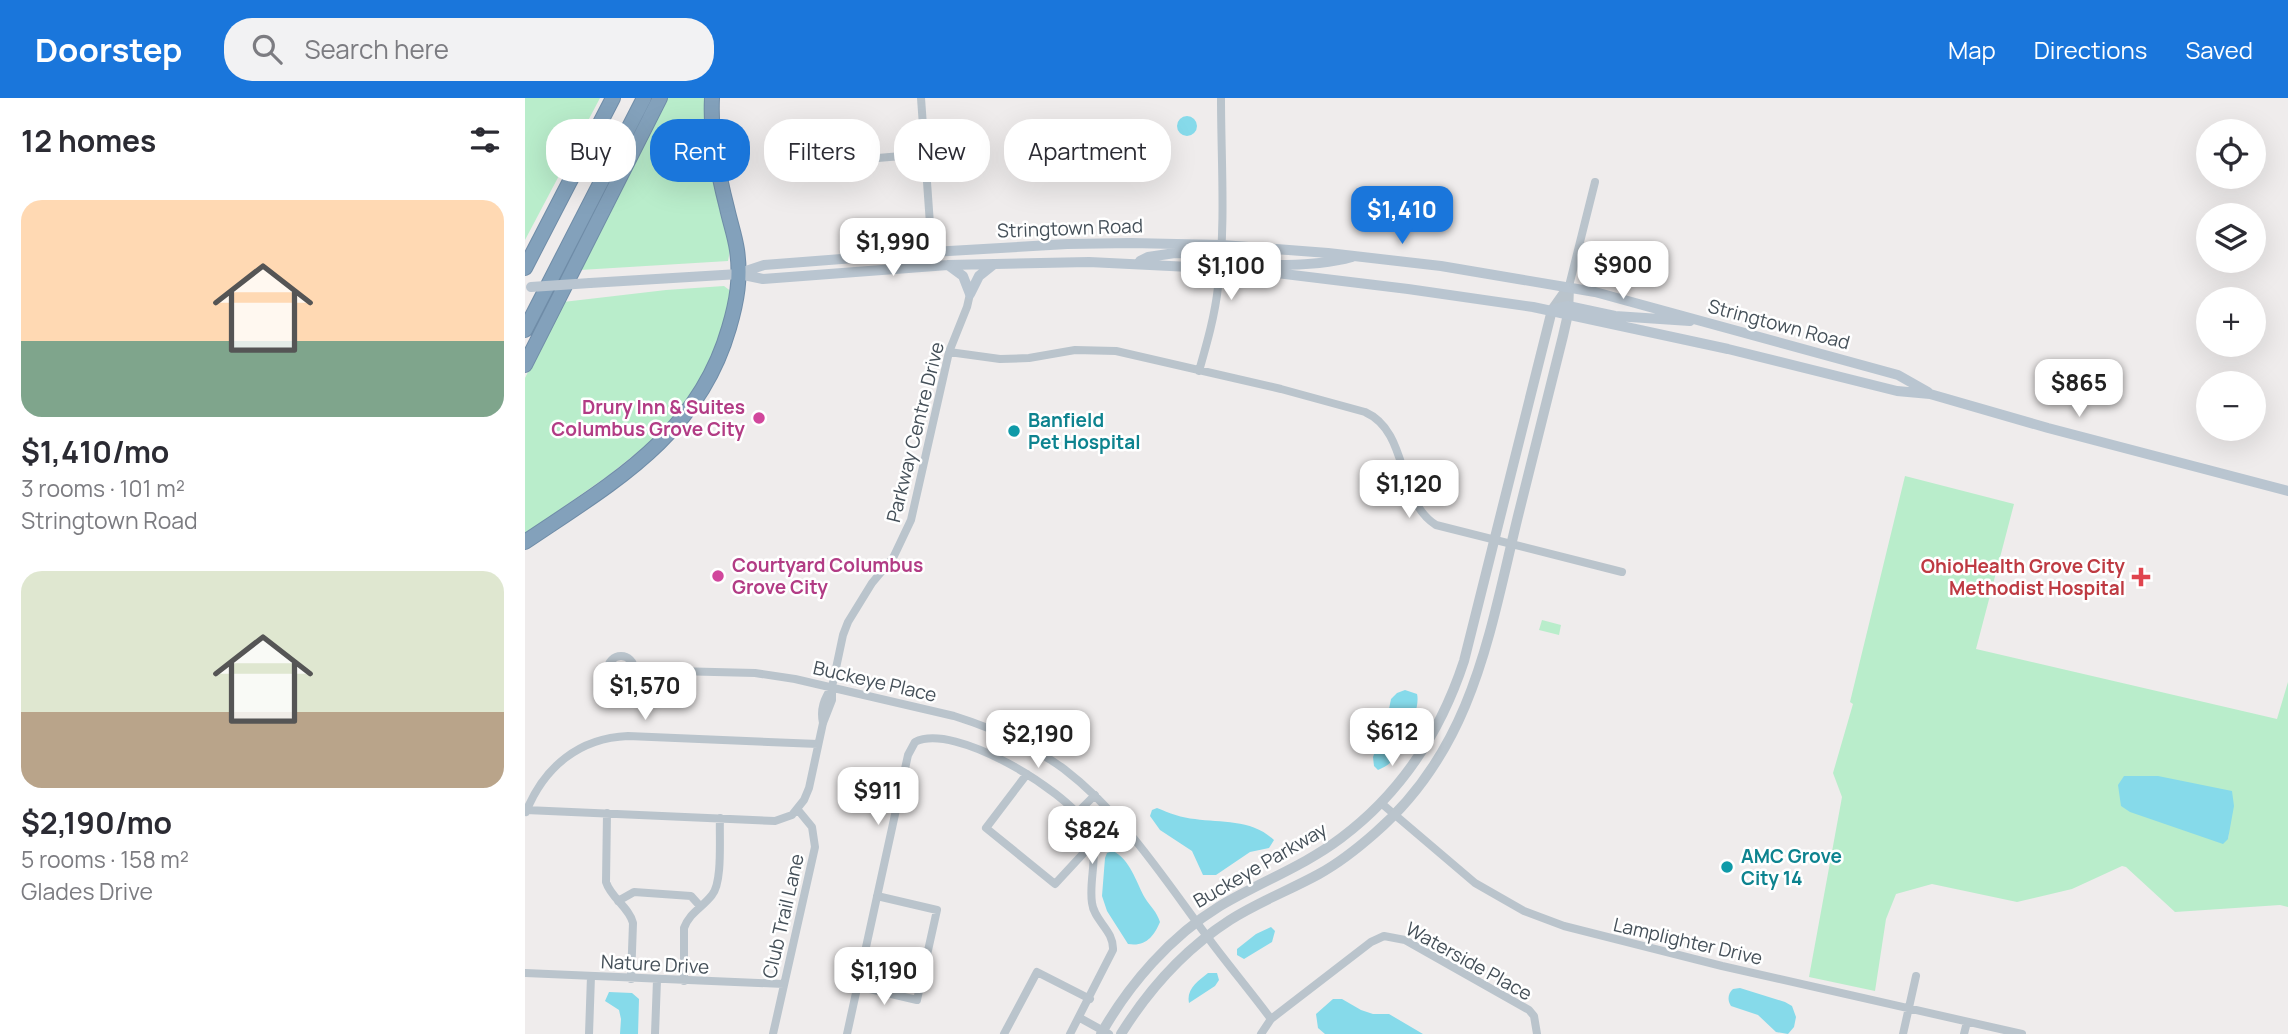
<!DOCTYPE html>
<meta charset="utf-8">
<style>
:root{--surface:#fff;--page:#f2f2f3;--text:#2b2b33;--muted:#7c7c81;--accent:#1a76db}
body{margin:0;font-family:Manrope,sans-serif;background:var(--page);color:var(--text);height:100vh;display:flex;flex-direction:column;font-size:26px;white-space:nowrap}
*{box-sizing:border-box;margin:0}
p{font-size:23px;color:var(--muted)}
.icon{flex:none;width:38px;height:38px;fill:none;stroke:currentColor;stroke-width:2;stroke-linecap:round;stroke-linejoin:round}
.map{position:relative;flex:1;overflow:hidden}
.side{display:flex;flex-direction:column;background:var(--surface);width:525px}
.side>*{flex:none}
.hud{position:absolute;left:21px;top:21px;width:665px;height:63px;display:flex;gap:14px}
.controls{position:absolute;left:1671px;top:21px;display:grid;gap:14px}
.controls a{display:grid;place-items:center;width:70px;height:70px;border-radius:50%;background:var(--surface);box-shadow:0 7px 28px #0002;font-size:35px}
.price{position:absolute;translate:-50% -60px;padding:0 16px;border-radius:14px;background:#fff;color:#222;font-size:23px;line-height:46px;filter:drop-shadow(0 2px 4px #0008)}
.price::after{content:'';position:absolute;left:50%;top:42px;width:21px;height:16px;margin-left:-10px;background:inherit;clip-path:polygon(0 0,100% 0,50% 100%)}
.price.selected{background:var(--accent);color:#fff}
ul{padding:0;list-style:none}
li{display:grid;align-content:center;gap:14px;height:371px;padding:0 21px}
li span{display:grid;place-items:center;height:217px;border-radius:21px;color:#555}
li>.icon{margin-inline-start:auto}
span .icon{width:126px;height:126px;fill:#fffc;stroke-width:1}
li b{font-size:30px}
h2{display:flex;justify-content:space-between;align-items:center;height:84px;padding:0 21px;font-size:30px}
.pill{padding:0 24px;border-radius:28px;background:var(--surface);box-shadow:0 7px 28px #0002;font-size:24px;line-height:63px}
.pill.selected{background:var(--accent);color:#fff}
header{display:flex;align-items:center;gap:42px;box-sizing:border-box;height:98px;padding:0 35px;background:var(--accent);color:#fff}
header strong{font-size:33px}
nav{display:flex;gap:38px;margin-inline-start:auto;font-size:24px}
.search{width:490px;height:63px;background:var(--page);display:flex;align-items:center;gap:18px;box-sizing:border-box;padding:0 24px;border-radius:28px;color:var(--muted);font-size:26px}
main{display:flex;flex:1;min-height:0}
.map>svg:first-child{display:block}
.green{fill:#b9edcb;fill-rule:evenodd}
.water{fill:#86daea}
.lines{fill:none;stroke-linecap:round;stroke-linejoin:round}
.motorway-casing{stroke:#6f8ca7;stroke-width:16}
.minor{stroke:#bac4cc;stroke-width:8}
.tertiary{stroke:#bac4cc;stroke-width:10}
.secondary{stroke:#b9c5d0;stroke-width:10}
.motorway{stroke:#83a1bb;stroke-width:14}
.secondary-bridge{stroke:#b9c5d0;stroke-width:10}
.hotel-dot{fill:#d1479c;stroke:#fff;stroke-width:2.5}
.culture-dot{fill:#0f9aa8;stroke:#fff;stroke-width:2.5}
.health-dot{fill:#e0444e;stroke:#fff;stroke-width:2.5}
.labels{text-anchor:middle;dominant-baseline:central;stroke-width:5;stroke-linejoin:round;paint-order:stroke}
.street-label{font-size:19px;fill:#455059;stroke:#fff}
.hotel-label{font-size:19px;font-weight:bold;fill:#b23c85;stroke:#fff;text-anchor:end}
.culture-label{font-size:19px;font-weight:bold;fill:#0d838f;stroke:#fff;text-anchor:start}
.health-label{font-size:19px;font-weight:bold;fill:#be3a42;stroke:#fff;text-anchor:end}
</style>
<header>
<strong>Doorstep</strong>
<div class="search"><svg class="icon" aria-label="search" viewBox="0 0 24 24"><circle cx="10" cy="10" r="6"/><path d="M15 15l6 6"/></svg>Search here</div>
<nav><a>Map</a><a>Directions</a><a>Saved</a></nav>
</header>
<main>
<section class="side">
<h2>12 homes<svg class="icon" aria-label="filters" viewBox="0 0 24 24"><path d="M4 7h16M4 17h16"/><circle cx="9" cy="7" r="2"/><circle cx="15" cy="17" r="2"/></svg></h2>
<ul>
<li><span style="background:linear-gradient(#ffd9b3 65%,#7fa58c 0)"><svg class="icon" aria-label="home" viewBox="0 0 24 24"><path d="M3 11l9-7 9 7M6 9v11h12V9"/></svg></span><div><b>$1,410/mo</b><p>3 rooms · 101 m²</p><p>Stringtown Road</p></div></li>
<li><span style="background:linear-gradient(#dfe7d0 65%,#b9a48a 0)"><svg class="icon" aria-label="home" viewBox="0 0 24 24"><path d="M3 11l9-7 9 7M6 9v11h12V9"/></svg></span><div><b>$2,190/mo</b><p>5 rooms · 158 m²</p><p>Glades Drive</p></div></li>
</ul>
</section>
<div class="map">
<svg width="1763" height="936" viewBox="0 0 1763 936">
<rect width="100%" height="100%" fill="#efecec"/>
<!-- green -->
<path class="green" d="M0 0H75L0 142Z
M142 0H181L206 147 203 163 55 172Z
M199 188 207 194 196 245 176 286 144 329 84 377 0 436V280L38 204 141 192Z
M1380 378 1489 406 1451 551 1752 621 1763 584V809L1755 807 1650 814 1601 769 1597 768 1547 791 1492 804 1407 786 1371 796 1361 821 1350 893 1284 879 1317 699 1308 675 1328 606 1325 604ZM1596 708 1704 734 1703 741Z
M1017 522 1036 527 1034 537 1014 532Z"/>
<!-- water -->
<path class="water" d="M652 28a10 10 0 1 1 20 0a10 10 0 1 1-20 0Z
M880 592 892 596C896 611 878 652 867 663 864 667 857 670 853 672L849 668 848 659 862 621 866 601 872 595Z
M1599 678H1633L1707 693 1709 708 1703 741 1698 746 1605 714 1596 708 1593 687Z
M632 710C644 715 657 720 670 721 697 725 727 721 749 742L744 750 725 754 691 777H678L667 753 635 732 625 718 627 712Z
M588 753C605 761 611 784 620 800 625 808 632 814 635 824 629 838 621 849 603 846L582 813 577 798 580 760 582 755Z
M746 829 750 833 747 844 719 861 712 857V851L731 836Z
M683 875H692L694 882 690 888 664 905C661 891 673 883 683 875Z
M1215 890 1260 904 1267 908 1271 919 1269 929 1263 936 1251 934 1233 917 1206 908C1202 902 1203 895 1208 891Z
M84 894 107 895 114 901 113 936H95L96 921 94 912 80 903Z
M808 901H817L836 912 848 916H864L898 936H800L793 930 791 916Z"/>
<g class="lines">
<defs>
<path id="motorway" d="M0 170 88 0
M0 232 119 0
M0 267 135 0
M0 444C87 385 173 338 204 230 212 203 216 180 212 152 210 138 205 124 202 110 193 75 185 37 187 0"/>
</defs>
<!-- motorway casing -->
<use href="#motorway" class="motorway-casing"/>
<!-- minor -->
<path class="minor" d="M396 0 407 154
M294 65 400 56
M1044 188 1070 84
M424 254 475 261 504 260 550 252 591 253 756 291 840 314C885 334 871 402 911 427L1097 474
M674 273C682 245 690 217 693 189 701 126 696 63 696 0
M83 571a13 13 0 1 1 26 0a13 13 0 1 1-26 0Z
M109 572 230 575 270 581 429 618C467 630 506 647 539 671 598 716 640 782 684 841 704 868 726 894 746 921
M298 625C295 611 299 601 307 589
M502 676 461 730 530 786 568 745
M856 705 950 785 999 813 1039 828 1197 868 1497 936
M1 712 250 723 267 717 279 702 284 690 298 625 307 602V589L318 537 323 524 347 485 368 460 386 422 424 254 442 209 445 196
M1 714C19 669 54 640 103 638L293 646
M82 715 81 784C86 800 104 809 108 825L106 881
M551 716 570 697
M93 803 109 794 166 798 175 808
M0 875 259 886
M159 883V830C165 814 177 810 187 797 198 784 194 738 195 720
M332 888 392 902 412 812 352 798
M555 920 584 936
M64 936 66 878
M130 936 132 882
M248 936 290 749 287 729 273 712
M322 936 383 657 390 644C430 624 539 692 561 726 577 750 563 779 567 805 569 823 589 832 588 852L545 936
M479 936 512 874 565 901
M736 936 746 921 846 844 859 838 880 842 1004 912 1009 918 1012 936
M1378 936 1391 878
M1439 936 1442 924"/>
<!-- tertiary -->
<path class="tertiary" d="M576 936C604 886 646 838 695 808 735 784 779 768 816 740 876 695 916 633 939 563L1027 212 1044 188
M596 936C624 891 660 851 705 822 733 804 765 792 794 776 814 765 833 750 850 735 948 650 964 537 993 418 1008 358 1023 298 1038 238L1043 216 1044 189"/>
<!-- secondary -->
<path class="secondary" d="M615 163 623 159 650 155 671 156 688 150
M423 167 438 178 445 196
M701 168C720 162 731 166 750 167 775 167 803 166 827 159
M215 175 239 167 407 154 542 146 606 145 697 147 803 155 916 168 1070 194 1373 277 1403 294
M65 185 214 176 238 181 423 167 564 164 726 172 883 191 1008 209 1203 251 1372 293 1405 296 1523 330 1763 393
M445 196 454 178 469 166
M1029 211 1043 208 1090 218 1165 223"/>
<!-- motorway -->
<use href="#motorway" class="motorway"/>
<!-- secondary-bridge -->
<path class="secondary-bridge" d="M6 189 65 185"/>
</g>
<!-- markers -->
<g class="hotel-dot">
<circle cx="234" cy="320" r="7"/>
<circle cx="193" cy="478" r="7"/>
</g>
<g class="culture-dot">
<circle cx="489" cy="333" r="7"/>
<circle cx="1202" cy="769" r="7"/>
</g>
<path class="health-dot" d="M1612.5 468.5h7v7h7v7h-7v7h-7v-7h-7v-7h7z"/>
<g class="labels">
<!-- street labels -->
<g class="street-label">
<text transform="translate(545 130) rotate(-2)">Stringtown Road</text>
<text transform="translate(1254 226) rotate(15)">Stringtown Road</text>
<text transform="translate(390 334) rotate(-76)">Parkway Centre Drive</text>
<text transform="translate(350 583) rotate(13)">Buckeye Place</text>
<text transform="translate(735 767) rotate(-30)">Buckeye Parkway</text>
<text transform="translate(258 818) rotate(-77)">Club Trail Lane</text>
<text transform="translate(1163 843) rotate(13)">Lamplighter Drive</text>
<text transform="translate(944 863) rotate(29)">Waterside Place</text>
<text transform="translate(130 866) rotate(3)">Nature Drive</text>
</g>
<!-- hotel labels -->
<g class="hotel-label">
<text x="220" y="309">Drury Inn &amp; Suites<tspan x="220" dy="22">Columbus Grove City</tspan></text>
<text x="207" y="467" text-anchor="start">Courtyard Columbus<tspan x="207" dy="22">Grove City</tspan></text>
</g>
<!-- culture labels -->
<g class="culture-label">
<text x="503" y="322">Banfield<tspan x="503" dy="22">Pet Hospital</tspan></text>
<text x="1216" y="758">AMC Grove<tspan x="1216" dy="22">City 14</tspan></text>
</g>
<!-- health labels -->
<g class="health-label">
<text x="1600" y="468">OhioHealth Grove City<tspan x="1600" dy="22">Methodist Hospital</tspan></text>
</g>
</g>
</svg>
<div class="controls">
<a><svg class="icon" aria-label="locate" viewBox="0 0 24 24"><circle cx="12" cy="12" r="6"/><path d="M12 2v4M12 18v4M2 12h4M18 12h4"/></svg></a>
<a><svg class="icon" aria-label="layers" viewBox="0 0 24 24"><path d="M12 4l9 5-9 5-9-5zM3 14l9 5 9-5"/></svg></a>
<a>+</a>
<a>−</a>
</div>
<b class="price selected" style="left:877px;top:148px">$1,410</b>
<b class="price" style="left:368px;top:180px">$1,990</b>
<b class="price" style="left:1098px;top:203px">$900</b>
<b class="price" style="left:706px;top:204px">$1,100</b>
<b class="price" style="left:1554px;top:321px">$865</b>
<b class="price" style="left:884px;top:422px">$1,120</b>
<b class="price" style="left:120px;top:624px">$1,570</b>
<b class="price" style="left:867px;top:670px">$612</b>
<b class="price" style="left:513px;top:672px">$2,190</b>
<b class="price" style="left:353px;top:729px">$911</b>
<b class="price" style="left:567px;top:768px">$824</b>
<b class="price" style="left:359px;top:909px">$1,190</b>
<div class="hud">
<a class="pill">Buy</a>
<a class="pill selected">Rent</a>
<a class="pill">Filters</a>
<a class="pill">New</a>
<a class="pill">Apartment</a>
</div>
</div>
</main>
